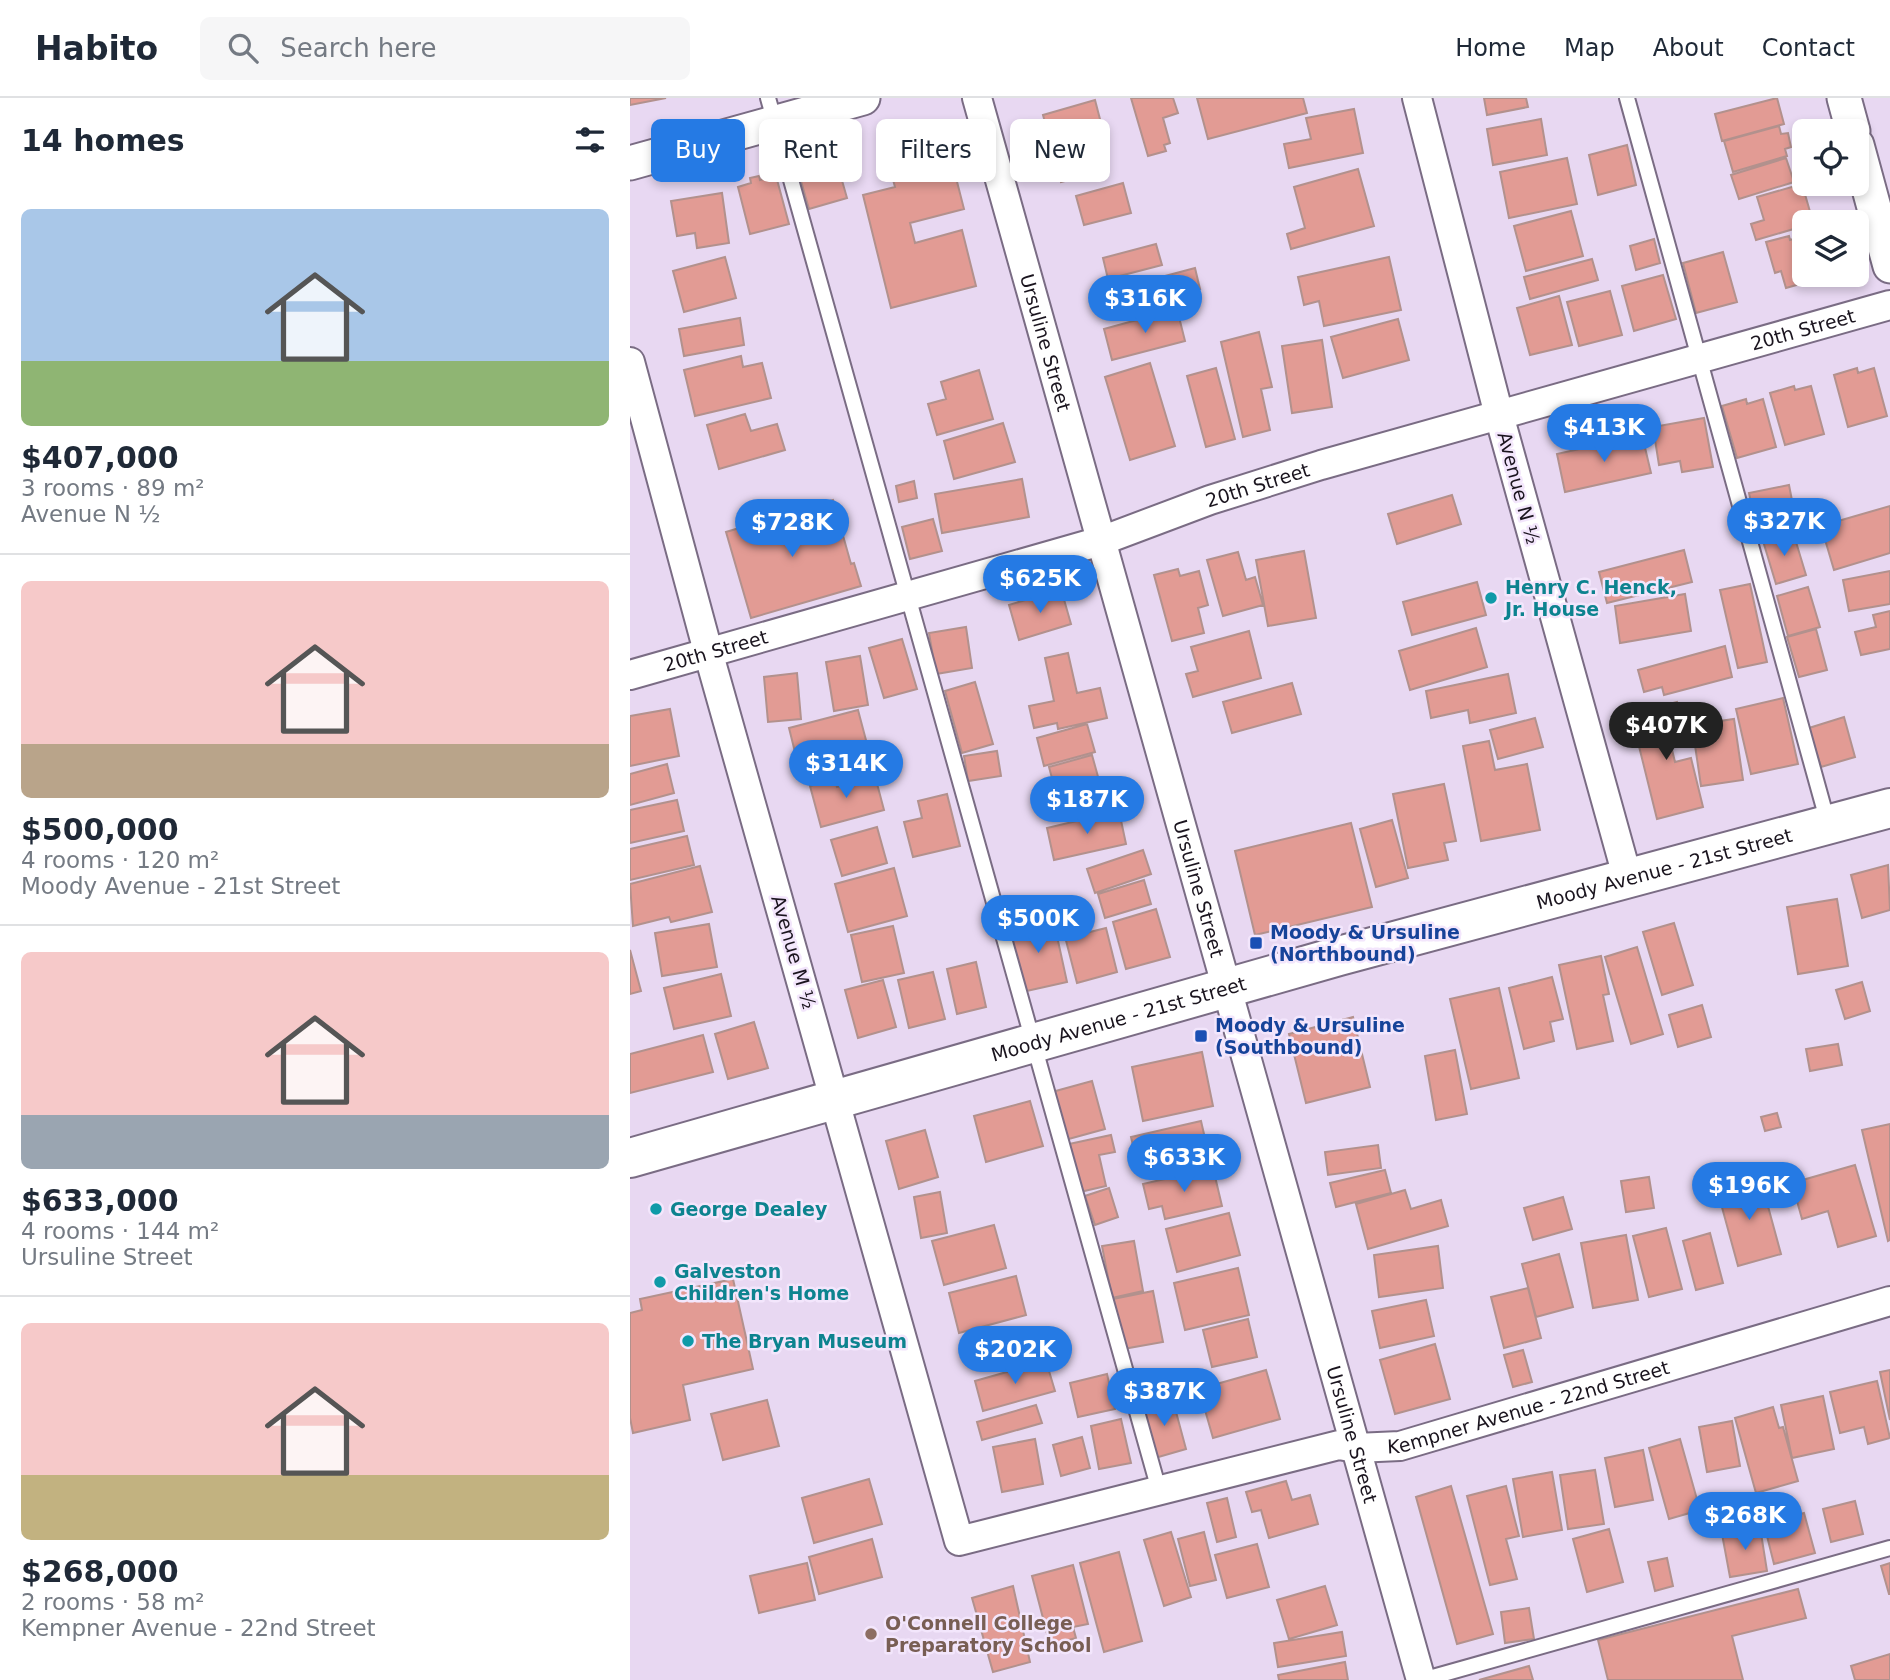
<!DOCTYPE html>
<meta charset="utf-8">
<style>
:root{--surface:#fff;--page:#f6f6f7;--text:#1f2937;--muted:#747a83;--line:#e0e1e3;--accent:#257ae4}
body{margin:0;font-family:"DejaVu Sans",sans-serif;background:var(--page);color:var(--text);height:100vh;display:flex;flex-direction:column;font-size:26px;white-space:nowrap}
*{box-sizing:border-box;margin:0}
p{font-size:23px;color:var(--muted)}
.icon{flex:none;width:38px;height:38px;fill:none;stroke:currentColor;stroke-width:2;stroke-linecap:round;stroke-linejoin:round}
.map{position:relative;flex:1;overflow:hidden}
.panel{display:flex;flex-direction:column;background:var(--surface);width:630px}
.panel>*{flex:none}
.top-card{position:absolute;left:21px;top:21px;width:665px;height:63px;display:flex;gap:14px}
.buttons{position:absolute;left:1162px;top:21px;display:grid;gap:14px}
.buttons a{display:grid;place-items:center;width:77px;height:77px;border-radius:10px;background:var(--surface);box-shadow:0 4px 10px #0003;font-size:35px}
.price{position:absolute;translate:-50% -60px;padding:0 16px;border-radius:24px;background:var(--accent);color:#fff;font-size:23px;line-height:46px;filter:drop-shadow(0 2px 4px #0008)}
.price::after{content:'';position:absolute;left:50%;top:42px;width:21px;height:16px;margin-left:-10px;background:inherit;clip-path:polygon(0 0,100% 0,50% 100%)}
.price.current{background:#222;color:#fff}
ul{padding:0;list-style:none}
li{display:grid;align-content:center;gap:14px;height:371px;padding:0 21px}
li+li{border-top:2px solid var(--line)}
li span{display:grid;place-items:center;height:217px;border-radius:10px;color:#555}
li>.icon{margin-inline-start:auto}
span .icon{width:126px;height:126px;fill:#fffc;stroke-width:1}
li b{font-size:30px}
h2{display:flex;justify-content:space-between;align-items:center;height:84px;padding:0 21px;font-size:30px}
.chip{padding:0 24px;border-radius:10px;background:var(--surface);box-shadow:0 4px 10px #0003;font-size:24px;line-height:63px}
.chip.current{background:var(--accent);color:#fff}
header{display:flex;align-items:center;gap:42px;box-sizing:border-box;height:98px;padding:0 35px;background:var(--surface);border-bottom:2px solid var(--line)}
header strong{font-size:33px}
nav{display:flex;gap:38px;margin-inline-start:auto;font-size:24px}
.search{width:490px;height:63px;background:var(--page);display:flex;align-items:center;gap:18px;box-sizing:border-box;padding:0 24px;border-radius:10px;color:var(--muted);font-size:26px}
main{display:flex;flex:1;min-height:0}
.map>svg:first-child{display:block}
.building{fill:#e29b94;stroke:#b2918d;stroke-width:2}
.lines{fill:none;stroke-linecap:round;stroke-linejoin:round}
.service-casing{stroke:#7a6c84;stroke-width:18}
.minor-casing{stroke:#7a6c84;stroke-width:32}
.tertiary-casing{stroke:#7a6c84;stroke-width:37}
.secondary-casing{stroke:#7a6c84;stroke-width:42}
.service{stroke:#fff;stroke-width:14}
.minor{stroke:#fff;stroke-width:28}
.tertiary{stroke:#fff;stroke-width:33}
.secondary{stroke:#fff;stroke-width:38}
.culture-dot{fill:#0f9aa8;stroke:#f3e6fc;stroke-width:2.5}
.transit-dot{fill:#1a4fb4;stroke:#f3e6fc;stroke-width:2.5}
.education-dot{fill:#8d6e63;stroke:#f3e6fc;stroke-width:2.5}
.labels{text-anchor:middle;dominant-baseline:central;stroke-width:5;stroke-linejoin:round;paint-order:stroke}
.street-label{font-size:19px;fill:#1a141e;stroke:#f3e6fc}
.culture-label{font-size:19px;font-weight:bold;fill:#0d838f;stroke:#f3e6fc;text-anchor:start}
.transit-label{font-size:19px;font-weight:bold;fill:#164399;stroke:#f3e6fc;text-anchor:start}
.education-label{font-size:19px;font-weight:bold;fill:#785e54;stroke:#f3e6fc;text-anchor:start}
</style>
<header>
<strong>Habito</strong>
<div class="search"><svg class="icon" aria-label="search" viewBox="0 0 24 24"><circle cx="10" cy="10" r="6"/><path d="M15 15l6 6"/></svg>Search here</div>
<nav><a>Home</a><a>Map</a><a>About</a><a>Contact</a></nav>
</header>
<main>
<section class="panel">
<h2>14 homes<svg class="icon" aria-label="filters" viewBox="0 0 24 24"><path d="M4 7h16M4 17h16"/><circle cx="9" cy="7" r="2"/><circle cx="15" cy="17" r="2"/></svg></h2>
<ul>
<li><span style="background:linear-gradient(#a9c7e8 70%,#8fb573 0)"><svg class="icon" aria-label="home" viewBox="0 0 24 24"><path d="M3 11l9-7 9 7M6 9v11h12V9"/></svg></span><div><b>$407,000</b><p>3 rooms · 89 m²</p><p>Avenue N ½</p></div></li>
<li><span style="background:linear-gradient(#f6c9c9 75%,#b9a48a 0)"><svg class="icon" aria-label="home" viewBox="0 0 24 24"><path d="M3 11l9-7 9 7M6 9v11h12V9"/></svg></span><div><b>$500,000</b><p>4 rooms · 120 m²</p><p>Moody Avenue - 21st Street</p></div></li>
<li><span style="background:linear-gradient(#f6c9c9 75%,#9aa5b1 0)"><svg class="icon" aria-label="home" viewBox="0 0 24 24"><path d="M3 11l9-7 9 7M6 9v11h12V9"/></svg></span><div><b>$633,000</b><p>4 rooms · 144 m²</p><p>Ursuline Street</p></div></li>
<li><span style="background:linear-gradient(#f6c9c9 70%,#c2b280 0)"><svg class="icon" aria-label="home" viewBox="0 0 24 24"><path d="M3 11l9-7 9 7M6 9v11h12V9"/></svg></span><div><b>$268,000</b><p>2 rooms · 58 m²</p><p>Kempner Avenue - 22nd Street</p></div></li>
</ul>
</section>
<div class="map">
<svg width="1260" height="1582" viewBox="0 0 1260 1582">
<rect width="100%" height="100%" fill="#e8d8f2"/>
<!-- building -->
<path class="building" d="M0 0H36L0 7Z
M501 0H543L548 15 533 20 540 45 534 47 536 53 518 58Z
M567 0H673L677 15 578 41Z
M854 0H896L898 9 857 17Z
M1147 0 1154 26 1092 43 1085 16Z
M465 2 477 48 463 52 469 74 431 84 413 17Z
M724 11 733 55 659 70 654 46 681 41 676 20Z
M911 21 917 57 863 67 857 31Z
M1149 28 1151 36 1158 35 1161 49 1155 51 1157 58 1103 74 1094 43Z
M313 29 334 111 280 125 285 145 332 132 346 188 261 210 233 97 265 89 253 44Z
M997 47 1006 87 968 97 959 57Z
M205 58 217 100 179 111 167 69Z
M937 60 947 106 879 120 870 74Z
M1156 60 1164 84 1109 101 1101 77Z
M728 71 744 128 661 151 657 136 675 130 664 89Z
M129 78 130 82 146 78 159 126 120 136 108 89 121 85 120 80Z
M493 85 501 115 454 127 446 98Z
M1172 86 1183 124H1174V128L1126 142 1121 126 1134 122 1127 99Z
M92 95 99 145 67 150 65 135 47 138 41 103Z
M941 113 953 158 896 173 884 128Z
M1159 138 1160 142 1174 138V177H1202L1156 190 1151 173 1145 175 1136 144Z
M1024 141 1030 165 1006 172 1000 148Z
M526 146 532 167 478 181 473 160Z
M1093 154 1107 204 1066 215 1053 165Z
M95 159 106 200 54 214 43 173Z
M759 159 771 212 694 228 689 203 674 207 668 179Z
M962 161 968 182 900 201 894 179Z
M565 170 570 191 480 214 475 194Z
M1033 177 1046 221 1004 233 992 188Z
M980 193 992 237 949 248 937 204Z
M929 198 942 247 900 257 887 210Z
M547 211 555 243 482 262 474 231Z
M110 220 114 247 54 258 49 231Z
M768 221 779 262 713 280 701 239Z
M629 234 642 289 631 291 640 332 613 339 591 244Z
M692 242 702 309 662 315 652 248Z
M111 258 113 269 132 265 141 300 65 318 54 272Z
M520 265 545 348 500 362 475 279Z
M586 270 605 341 576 349 557 278Z
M1227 270 1228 275 1244 270 1257 318 1218 329 1204 277Z
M349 272 363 321 307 337 298 306 316 301 311 284Z
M1164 288 1165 292 1181 288 1194 336 1155 347 1140 295Z
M1116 301 1117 306 1133 301 1146 349 1107 360 1092 308Z
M115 316 121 333 147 326 155 352 89 371 77 327Z
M1074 320 1083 369 1052 374 1050 363 1029 367 1023 329Z
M373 325 385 364 324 381 314 343Z
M1012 337 1021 375 935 394 927 356Z
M392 381 399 419 312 435 305 396Z
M284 383 287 400 269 404 266 388Z
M1159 387 1167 428 1128 436 1119 395Z
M822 397 831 426 767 446 758 416Z
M203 402 221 466 224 465 231 488 121 520 96 434Z
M1260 408V455L1204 472 1191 428Z
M303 421 312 453 280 461 272 429Z
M1163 434 1176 477 1146 486 1133 443Z
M1054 452 1062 484 977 505 969 474Z
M674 453 686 520 638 528 626 462Z
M608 454 616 482 625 479 633 507 593 518 577 462Z
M548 471 550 478 569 473 578 507 568 510 574 535 542 543 524 477Z
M1260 473V506L1219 513 1213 482Z
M847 484 856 517 782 537 773 504Z
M1120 486 1137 564 1108 570 1090 492Z
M1178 489 1190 529 1158 538 1147 498Z
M431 491 441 526 389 542 379 507Z
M1055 496 1061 533 990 545 985 508Z
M1260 513V551L1231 557 1225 534 1246 529 1243 517Z
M336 529 342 570 306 576 299 535Z
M846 530 857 569 780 592 769 553Z
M1186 531 1197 572 1169 579 1157 539Z
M619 533 631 580 563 599 556 576 568 573 561 549Z
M272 541 287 591 254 600 239 550Z
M1095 548 1102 579 1034 597 1032 589 1014 594 1008 572Z
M438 555 447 595 470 590 477 620 428 631 427 625 404 630 399 608 424 603 415 560Z
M230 558 238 607 204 613 196 564Z
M167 575 171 621 138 624 134 579Z
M878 576 886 615 840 625 838 612 801 620 796 593Z
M345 584 363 646 332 655 315 593Z
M662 585 671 616 602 635 593 604Z
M1153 600 1168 666 1121 676 1106 611Z
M1047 604 1053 631 1038 635 1045 664 1061 660 1073 709 1027 721 1001 616Z
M40 611 49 658 0 668V618Z
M228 612 241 661 180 676 174 652 165 654 159 630Z
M1214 619 1225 659 1191 669 1179 630Z
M905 620 913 649 868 661 860 632Z
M1104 621 1113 682 1071 688 1062 627Z
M457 626 465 654 414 668 407 640Z
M859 643 865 672 897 666 910 732 851 743 833 648Z
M367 653 371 678 338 683 334 658Z
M462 657 475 704 432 718 419 669Z
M37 666 44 695 0 707V676Z
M245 678 254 712 191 729 180 688 205 681 207 689Z
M814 686 826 743 814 745 818 762 778 770 763 696Z
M317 696 330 748 283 759 274 724 292 720 288 703Z
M47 702 54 733 0 745V712Z
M489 713 496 746 424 762 417 730Z
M762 722 778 780 746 789 730 731Z
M721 725 742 809 625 837 605 753Z
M247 729 257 765 212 778 201 742Z
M57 738 64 767 0 782V751Z
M513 752 521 776 465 795 457 771Z
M1258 767 1260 812 1232 820 1221 777Z
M70 768 82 814 41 824 39 819 3 828 0 786Z
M264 770 277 818 218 834 205 786Z
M514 782 521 806 475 820 468 796Z
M1207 801 1218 868 1168 876 1157 809Z
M526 811 540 859 496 871 483 824Z
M423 820 437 884 392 894 378 830Z
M1044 825 1063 887 1032 897 1013 834Z
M79 826 87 869 32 878 25 835Z
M453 826 456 835 476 830 487 874 447 885 433 831Z
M263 828 274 875 232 884 221 837Z
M1007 849 1033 936 1001 946 975 859Z
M0 852 11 893 0 896Z
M971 858 979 896 973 897 983 943 947 951 929 867Z
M346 864 356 909 327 916 317 871Z
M303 874 315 921 279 930 268 882Z
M91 876 101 918 44 931 34 890Z
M922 879 933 921 920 924 924 943 894 951 879 890Z
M253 882 266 929 228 940 215 892Z
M1232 884 1240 913 1215 921 1206 892Z
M869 890 889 980 841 991 820 901Z
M1072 907 1081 939 1048 949 1039 917Z
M723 919 740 989 676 1005 659 936Z
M124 924 138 970 98 981 85 936Z
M73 937 83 974 0 995V956Z
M1208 946 1212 967 1180 973 1176 951Z
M825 952 837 1016 806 1022 795 958Z
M572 954 583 1008 513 1023 502 969Z
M462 983 475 1031 435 1042 422 994Z
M400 1003 413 1048 356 1064 344 1018Z
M1147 1015 1151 1029 1135 1033 1131 1019Z
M571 1023 580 1062 510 1078 501 1039Z
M1260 1026V1142L1258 1143 1232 1032Z
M295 1032 308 1079 269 1091 256 1043Z
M481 1037 485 1054 469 1057 476 1088 450 1094 439 1046Z
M748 1047 751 1070 698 1077 695 1054Z
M1225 1067 1246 1138 1208 1149 1198 1113 1172 1121 1162 1085Z
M583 1070 592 1108 535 1121 532 1108 519 1111 513 1086Z
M755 1072 761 1095 706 1109 700 1085Z
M1019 1079 1024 1110 996 1114 991 1083Z
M1130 1079 1151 1156 1108 1168 1087 1091Z
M479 1090 488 1119 465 1127 455 1098Z
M775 1092 781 1111 811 1102 818 1128 738 1151 726 1106Z
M310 1094 317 1135 291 1140 284 1099Z
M933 1099 942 1131 903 1142 894 1110Z
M599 1115 610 1157 547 1174 536 1131Z
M364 1127 376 1170 314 1187 302 1143Z
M1036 1130 1052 1191 1019 1199 1003 1138Z
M1080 1135 1093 1185 1066 1192 1053 1143Z
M996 1137 1008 1202 963 1210 951 1145Z
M504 1143 513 1193 482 1200 472 1148Z
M808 1148 813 1190 749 1199 744 1157Z
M929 1156 943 1209 906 1219 892 1166Z
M608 1170 619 1217 555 1232 544 1185Z
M386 1178 396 1217 329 1235 319 1195Z
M103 1181 123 1271 53 1287 60 1322 3 1335 0 1320V1215L12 1212 10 1201Z
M898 1190 911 1240 874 1250 861 1199Z
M523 1193 533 1244 493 1251 483 1201Z
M796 1202 804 1238 750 1250 742 1213Z
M618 1221 627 1259 582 1269 573 1232Z
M805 1246 820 1301 765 1316 750 1262Z
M893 1252 902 1284 883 1289 874 1257Z
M416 1263 425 1293 353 1313 345 1283Z
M636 1272 650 1321 583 1340 569 1291Z
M1260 1272V1322L1250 1274Z
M477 1276 485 1311 448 1319 440 1285Z
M1247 1283 1260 1340 1238 1346 1234 1329 1210 1335 1200 1294Z
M1193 1298 1204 1351 1162 1360 1151 1307Z
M542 1299 556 1351 525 1360 511 1308Z
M137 1302 149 1348 93 1362 81 1316Z
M406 1307 412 1325 352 1342 347 1324Z
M1143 1309 1149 1330 1153 1329 1168 1383 1126 1395 1105 1320Z
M491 1321 501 1365 469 1371 461 1328Z
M1102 1323 1110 1368 1077 1374 1069 1329Z
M452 1339 460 1370 431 1378 423 1347Z
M405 1341 413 1386 372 1394 363 1349Z
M1050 1341 1070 1412 1039 1421 1019 1350Z
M1013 1352 1023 1402 985 1409 975 1360Z
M965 1372 974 1426 938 1431 930 1377Z
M922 1374 932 1432 893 1439 883 1381Z
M239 1381 252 1426 184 1445 172 1400Z
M656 1383 662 1402 680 1397 688 1426 639 1440 631 1412 622 1414 616 1394Z
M821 1388 863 1536 827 1546 786 1399Z
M876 1388 889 1438 876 1441 887 1481 860 1487 837 1398Z
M597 1400 606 1439 587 1444 577 1405Z
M1225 1403 1233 1436 1201 1444 1193 1411Z
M1174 1415 1185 1455 1144 1466 1134 1426Z
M1130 1429 1137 1473 1100 1479 1092 1436Z
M979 1431 993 1484 957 1494 943 1441Z
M541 1434 561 1499 534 1508 514 1442Z
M574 1434 586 1482 560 1488 548 1441Z
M242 1441 252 1479 189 1496 179 1459Z
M627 1446 639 1489 597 1500 585 1457Z
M489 1454 512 1543 474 1554 450 1465Z
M1037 1460 1043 1488 1025 1493 1018 1464Z
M177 1465 185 1502 129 1515 120 1478Z
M1260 1465V1496H1259L1251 1468Z
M443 1467 458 1526 443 1529 446 1540 420 1547 402 1478Z
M383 1488 400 1564 363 1574 342 1500Z
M695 1488 707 1527 659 1541 647 1502Z
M1168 1491 1176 1520 1102 1538 1113 1582H978L968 1542Z
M899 1510 904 1541 875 1545 871 1514Z
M712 1534 716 1558 648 1569 644 1545Z
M1260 1556V1582H1225L1221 1568Z
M715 1564 718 1582H649L648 1577Z
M899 1568 903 1582H849Z"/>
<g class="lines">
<defs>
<path id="service" d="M138 0 529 1392
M997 0 1198 725
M792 1582 1260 1450"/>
<g id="minor">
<path id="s1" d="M347 0 791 1582"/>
<path d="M787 0 869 317 997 778"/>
<path id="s2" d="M0 264 79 557 329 1443 709 1347 726 1350 770 1348 1260 1203"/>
<path id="s3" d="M0 577 471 443 580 402 691 367 1260 207"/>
</g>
<path id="tertiary" d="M1214 0 1223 33
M1227 47 1260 168
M0 65 233 0"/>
<g id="secondary">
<path id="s4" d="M0 1060 709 858 1260 710"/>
</g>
</defs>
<!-- service casing -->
<use href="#service" class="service-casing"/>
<!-- minor casing -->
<use href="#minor" class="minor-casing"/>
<!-- tertiary casing -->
<use href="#tertiary" class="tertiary-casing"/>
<!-- secondary casing -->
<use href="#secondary" class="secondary-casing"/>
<!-- service -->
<use href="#service" class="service"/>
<!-- minor -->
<use href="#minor" class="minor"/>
<!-- tertiary -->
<use href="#tertiary" class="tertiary"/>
<!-- secondary -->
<use href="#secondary" class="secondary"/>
</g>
<!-- markers -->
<g class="culture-dot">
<circle cx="861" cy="500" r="7"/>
<circle cx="26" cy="1111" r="7"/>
<circle cx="30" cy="1184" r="7"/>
<circle cx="58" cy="1243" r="7"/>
</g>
<g class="transit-dot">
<rect x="619" y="838" width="14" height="14" rx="3.5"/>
<rect x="564" y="931" width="14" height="14" rx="3.5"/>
</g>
<circle class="education-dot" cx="241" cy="1536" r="7"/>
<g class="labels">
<!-- street labels -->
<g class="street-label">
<text stroke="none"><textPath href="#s3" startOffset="1223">20th Street</textPath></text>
<text stroke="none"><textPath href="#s1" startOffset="254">Ursuline Street</textPath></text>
<text stroke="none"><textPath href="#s3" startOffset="656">20th Street</textPath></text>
<text transform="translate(889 390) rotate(75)">Avenue N ½</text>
<text stroke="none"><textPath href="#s3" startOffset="89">20th Street</textPath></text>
<text stroke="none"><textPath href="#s4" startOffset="1074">Moody Avenue - 21st Street</textPath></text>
<text stroke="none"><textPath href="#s1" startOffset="821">Ursuline Street</textPath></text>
<text transform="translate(164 854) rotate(74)">Avenue M ½</text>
<text stroke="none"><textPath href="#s4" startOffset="508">Moody Avenue - 21st Street</textPath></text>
<text stroke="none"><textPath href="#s2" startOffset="1811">Kempner Avenue - 22nd Street</textPath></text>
<text stroke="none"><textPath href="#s1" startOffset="1388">Ursuline Street</textPath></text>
</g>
<!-- culture labels -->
<g class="culture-label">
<text x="875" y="489">Henry C. Henck,<tspan x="875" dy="22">Jr. House</tspan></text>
<text x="40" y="1111">George Dealey</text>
<text x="44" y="1173">Galveston<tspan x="44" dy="22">Children's Home</tspan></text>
<text x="72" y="1243">The Bryan Museum</text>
</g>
<!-- transit labels -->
<g class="transit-label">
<text x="640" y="834">Moody &amp; Ursuline<tspan x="640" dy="22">(Northbound)</tspan></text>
<text x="585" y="927">Moody &amp; Ursuline<tspan x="585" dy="22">(Southbound)</tspan></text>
</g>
<!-- education labels -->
<g class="education-label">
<text x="255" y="1525">O'Connell College<tspan x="255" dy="22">Preparatory School</tspan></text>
</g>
</g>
</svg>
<div class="buttons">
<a><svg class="icon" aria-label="locate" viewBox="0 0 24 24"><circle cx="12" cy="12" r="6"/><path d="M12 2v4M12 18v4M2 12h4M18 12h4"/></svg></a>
<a><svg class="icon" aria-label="layers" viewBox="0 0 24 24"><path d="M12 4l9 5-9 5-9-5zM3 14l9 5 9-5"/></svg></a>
</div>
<b class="price" style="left:515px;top:237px">$316K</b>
<b class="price" style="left:974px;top:366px">$413K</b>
<b class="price" style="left:1154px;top:460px">$327K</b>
<b class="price" style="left:162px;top:461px">$728K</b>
<b class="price" style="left:410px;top:517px">$625K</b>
<b class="price current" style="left:1036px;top:664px">$407K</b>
<b class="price" style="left:216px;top:702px">$314K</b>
<b class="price" style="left:457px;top:738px">$187K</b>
<b class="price" style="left:408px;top:857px">$500K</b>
<b class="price" style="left:554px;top:1096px">$633K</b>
<b class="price" style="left:1119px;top:1124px">$196K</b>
<b class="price" style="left:385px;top:1288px">$202K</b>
<b class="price" style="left:534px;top:1330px">$387K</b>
<b class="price" style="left:1115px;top:1454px">$268K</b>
<div class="top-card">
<a class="chip current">Buy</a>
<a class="chip">Rent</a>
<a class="chip">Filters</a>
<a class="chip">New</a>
</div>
</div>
</main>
